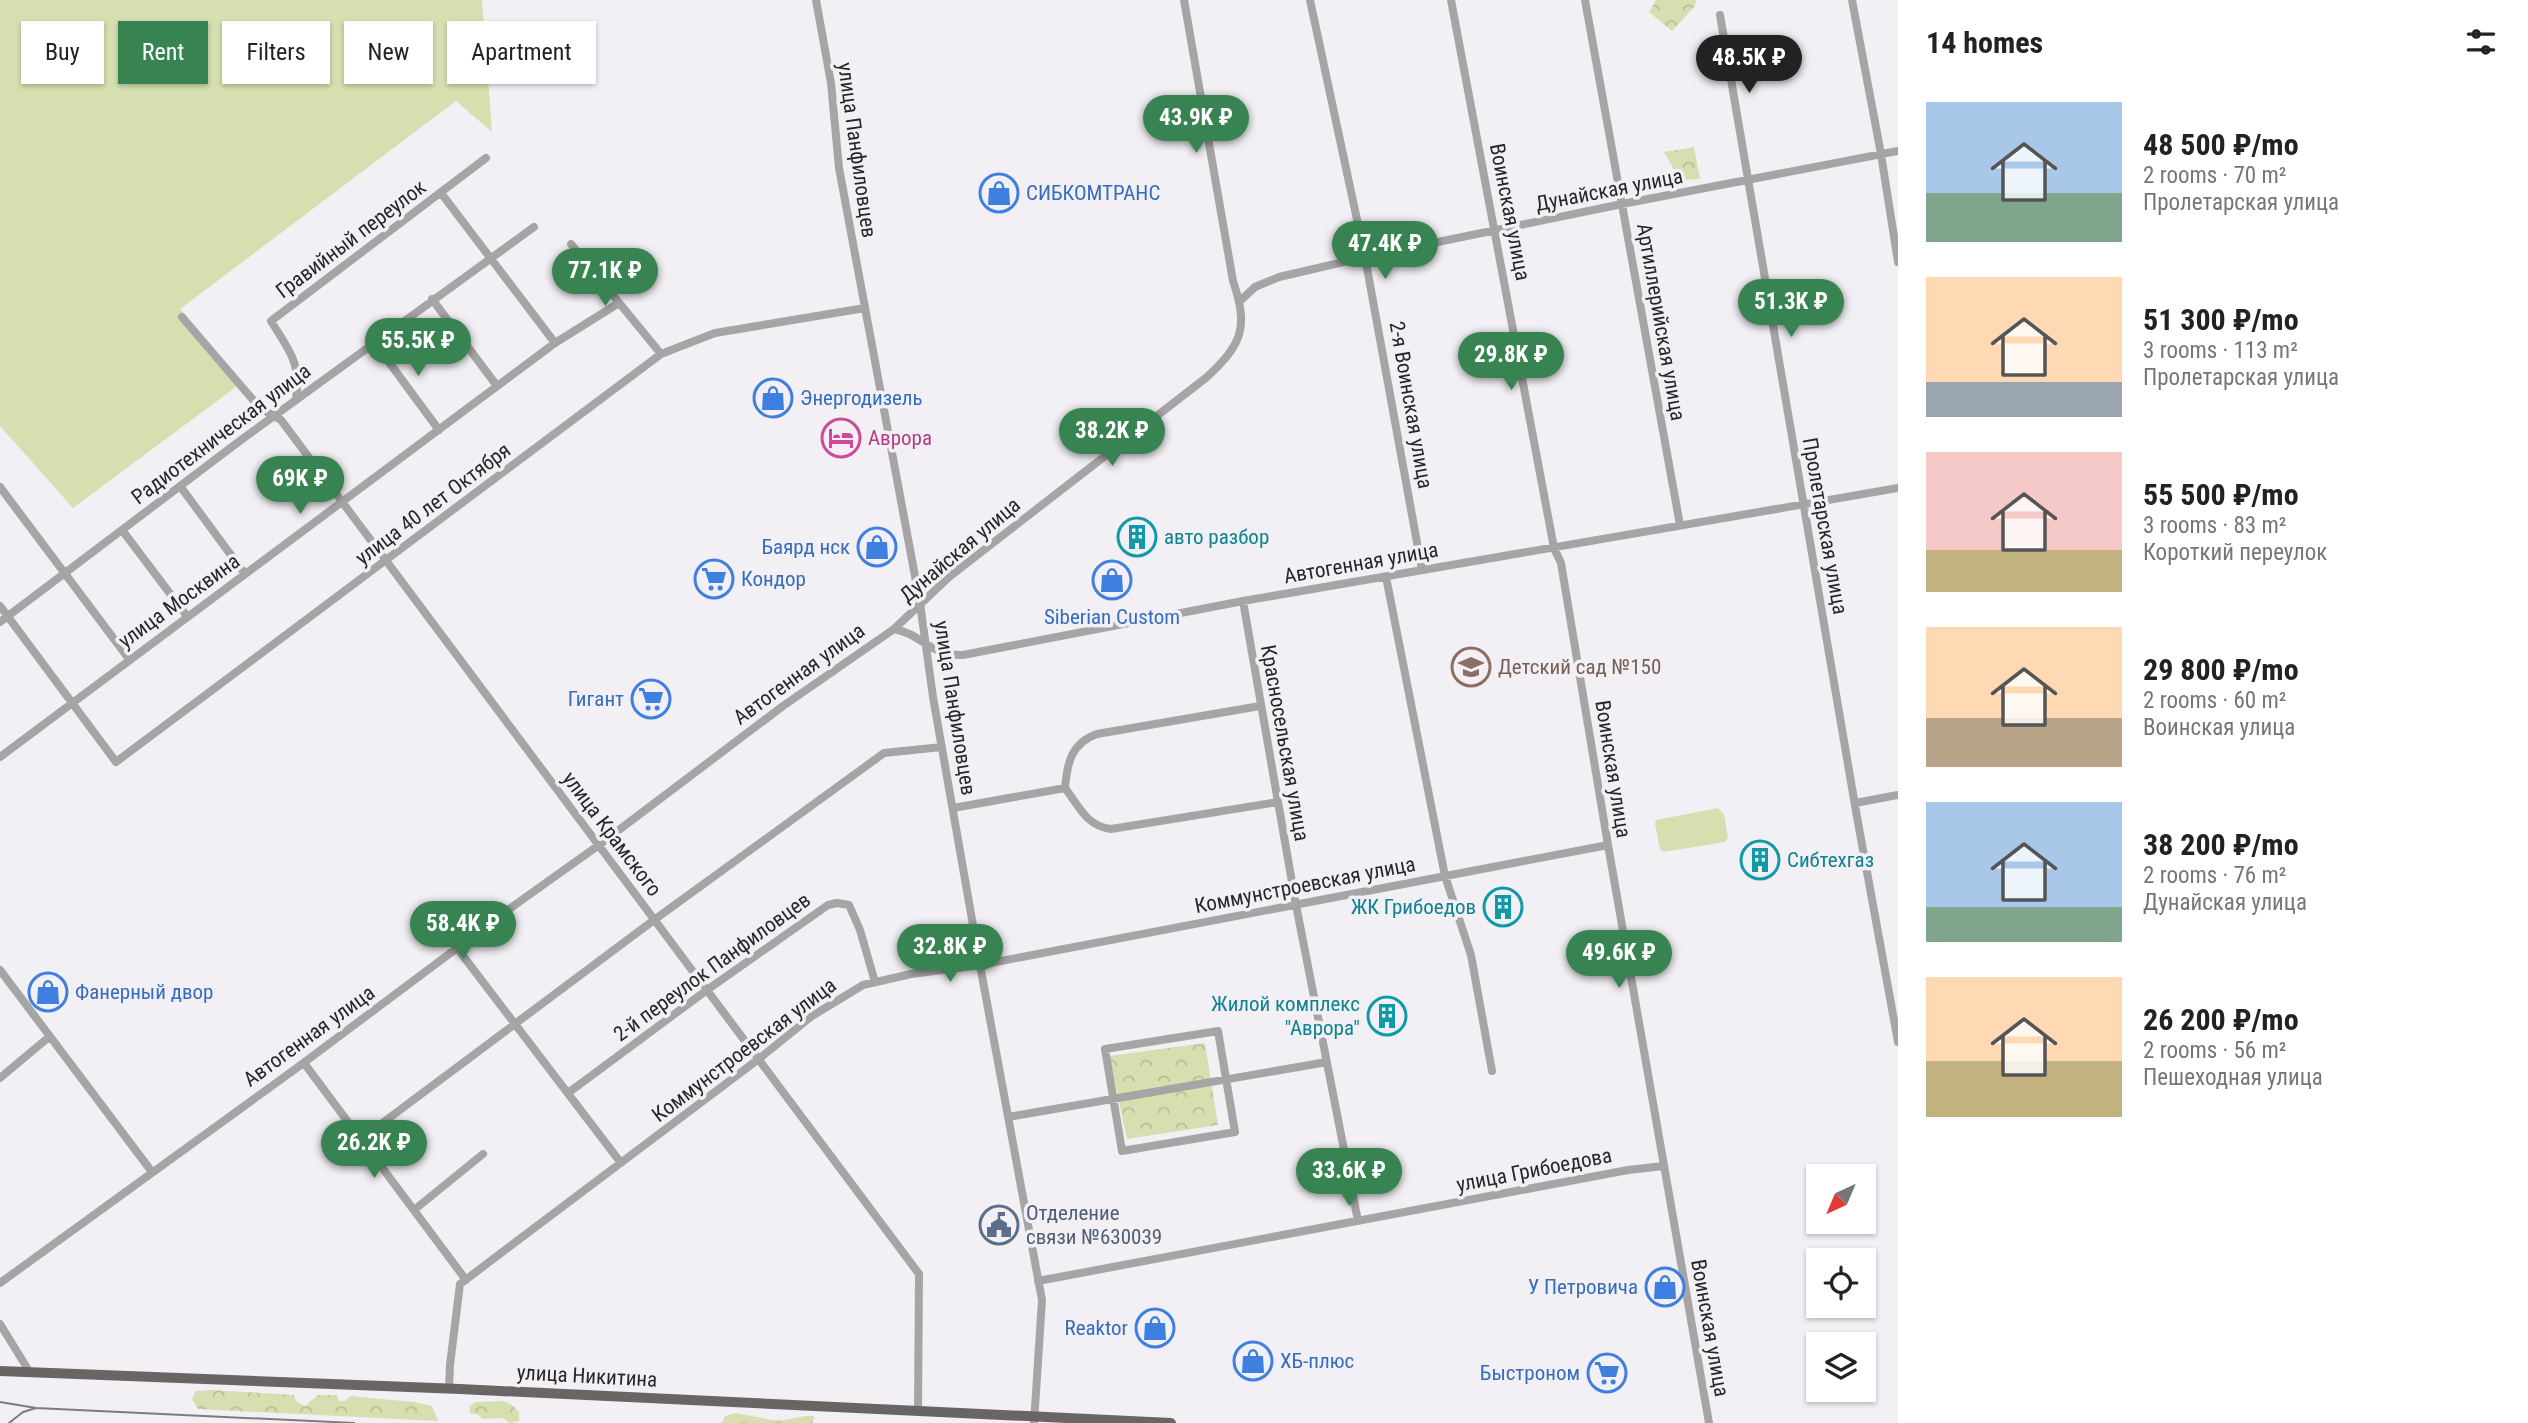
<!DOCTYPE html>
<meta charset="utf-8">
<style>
:root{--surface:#fff;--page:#f2f2f2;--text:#222;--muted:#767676;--accent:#378351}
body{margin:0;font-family:"Roboto Condensed",sans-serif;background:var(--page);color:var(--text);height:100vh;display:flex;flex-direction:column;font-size:26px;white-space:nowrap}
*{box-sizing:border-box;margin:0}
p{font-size:23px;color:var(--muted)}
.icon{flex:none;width:38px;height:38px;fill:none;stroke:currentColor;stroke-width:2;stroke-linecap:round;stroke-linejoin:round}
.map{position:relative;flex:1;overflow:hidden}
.panel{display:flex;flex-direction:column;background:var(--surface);width:630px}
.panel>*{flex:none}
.guide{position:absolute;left:21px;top:21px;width:665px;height:63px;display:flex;gap:14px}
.needle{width:46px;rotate:224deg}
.tools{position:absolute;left:1806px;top:1164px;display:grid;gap:14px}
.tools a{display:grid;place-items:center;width:70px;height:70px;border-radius:0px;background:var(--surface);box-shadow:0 2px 5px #0004;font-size:35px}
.price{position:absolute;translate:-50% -60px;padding:0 16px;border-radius:24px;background:var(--accent);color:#fff;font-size:23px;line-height:46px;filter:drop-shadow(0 2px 4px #0008)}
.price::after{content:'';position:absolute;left:50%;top:42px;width:21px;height:16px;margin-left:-10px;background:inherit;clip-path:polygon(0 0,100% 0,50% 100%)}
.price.on{background:#222;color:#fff}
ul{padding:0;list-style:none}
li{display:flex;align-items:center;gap:21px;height:175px;padding:0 28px}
li span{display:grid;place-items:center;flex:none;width:196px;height:140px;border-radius:0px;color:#555}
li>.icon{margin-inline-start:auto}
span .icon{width:84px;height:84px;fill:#fffc;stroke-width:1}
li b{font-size:30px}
h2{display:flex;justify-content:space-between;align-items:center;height:84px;padding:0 28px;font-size:30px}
.tag{padding:0 24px;border-radius:0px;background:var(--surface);box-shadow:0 2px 5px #0004;font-size:24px;line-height:63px}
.tag.on{background:var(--accent);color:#fff}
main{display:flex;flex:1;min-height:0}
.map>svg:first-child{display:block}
.forest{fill:url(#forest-crowns)}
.garden{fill:#d6dfaf}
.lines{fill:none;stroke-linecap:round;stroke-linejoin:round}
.minor{stroke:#a6a4a4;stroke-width:8}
.major{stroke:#696565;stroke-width:10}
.tram{stroke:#7c7b7e;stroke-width:2}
.labels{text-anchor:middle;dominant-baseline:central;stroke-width:7;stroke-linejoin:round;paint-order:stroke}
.street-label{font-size:21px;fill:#272728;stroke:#f2f0f4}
.shop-label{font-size:21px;fill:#366cbe;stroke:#f2f0f4;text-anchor:start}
.hotel-label{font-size:21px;fill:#b23c85;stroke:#f2f0f4;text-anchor:start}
.culture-label{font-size:21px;fill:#0d838f;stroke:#f2f0f4;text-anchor:start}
.education-label{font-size:21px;fill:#785e54;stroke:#f2f0f4;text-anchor:start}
.service-label{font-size:21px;fill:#4e5e75;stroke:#f2f0f4;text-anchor:start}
</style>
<main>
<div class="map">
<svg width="1898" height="1423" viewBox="0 0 1898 1423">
<defs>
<pattern id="forest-crowns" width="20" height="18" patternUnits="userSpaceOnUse" patternTransform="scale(1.75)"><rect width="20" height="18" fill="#d6dfaf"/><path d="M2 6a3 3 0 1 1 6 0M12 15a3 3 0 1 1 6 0" fill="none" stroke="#b8bf97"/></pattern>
</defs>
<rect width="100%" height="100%" fill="#f2f0f4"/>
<!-- forest -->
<path class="forest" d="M1656 0H1696L1695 6 1672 31 1649 12Z
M1694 147 1700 179 1680 180 1664 152Z
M1205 1043 1218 1125 1127 1139 1109 1056Z
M212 1390 294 1395 296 1401 305 1406 318 1395H337L339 1401H345L350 1396 414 1402 432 1406 438 1421 198 1409 192 1399 196 1391Z
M503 1401 512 1405 519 1412V1421L509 1423 503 1418 482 1419 479 1415 470 1413V1406L475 1402Z
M736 1413C750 1415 769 1421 781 1420 793 1420 802 1415 814 1416L813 1423H722L725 1416Z"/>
<!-- garden -->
<path class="garden" d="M0 0H482L492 132 456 101 180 309 240 384 73 508 0 426Z
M1718 808 1724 814 1728 838 1725 842 1664 852 1660 849 1655 824 1656 820Z"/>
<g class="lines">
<!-- minor -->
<path class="minor" d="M816 0 831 83 839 168 920 603 933 697 980 965 1042 1300 1034 1423
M1310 0 1365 257 1422 570
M1451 0 1554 548 1561 563 1608 845 1709 1423
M1585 0 1680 525
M1852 0 1881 154 1898 262
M1720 15 1857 817 1898 1042
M441 193 555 343
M571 244 661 354
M432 299 497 386
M1240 301 1255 287 1279 277 1365 257 1622 204 1898 151
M182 317 260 408 281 420 919 1274 918 1412
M374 342 439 430
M296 399C301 362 290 352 271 321L486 158
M180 486 245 574
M0 487 129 659
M122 530 187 616
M1386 577 1445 876 1471 955 1492 1071
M1243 601 1296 905 1358 1221
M0 606 116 762 661 354 715 333 865 308
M0 622 241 440 534 227
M894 629 949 577 1207 377C1242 344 1249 328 1233 281L1184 0
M0 757 555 343 619 303
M1065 788C1067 764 1071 743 1097 734L1260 706
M1855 803 1898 795
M953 808 1065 788C1079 806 1086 826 1111 829L1278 802
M457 948 621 1163
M0 970 152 1172
M1218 1031 1235 1132 1122 1151 1105 1049Z
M304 1063 466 1280
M0 1078 49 1037
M568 1093 707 990 828 905 837 903 849 905 860 930 875 982
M1008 1117 1327 1062
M361 1139 654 920 884 753 942 747
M414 1210 483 1154
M1038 1281 1628 1170 1664 1166
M0 1283 298 1067 512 907 599 845 783 706 894 629C922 634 929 656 963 655L1243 601 1898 488
M0 1324 29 1371
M449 1389 450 1365 460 1284 760 1058 812 1016 863 985 911 974 980 965 1608 845"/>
<!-- major -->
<path class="major" d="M0 1371 460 1389 1171 1423"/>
<!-- tram -->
<path class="tram" d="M0 1402 36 1408 354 1423
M9 1423 23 1412 36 1408"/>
</g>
<!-- icons -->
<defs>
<symbol id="shop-ring" viewBox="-11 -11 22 22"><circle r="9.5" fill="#f2f0f4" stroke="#3f7fe0" stroke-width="1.5"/><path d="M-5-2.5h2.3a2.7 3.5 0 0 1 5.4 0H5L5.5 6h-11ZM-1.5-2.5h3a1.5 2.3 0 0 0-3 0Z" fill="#3f7fe0"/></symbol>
<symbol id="hotel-ring" viewBox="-11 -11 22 22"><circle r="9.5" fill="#f2f0f4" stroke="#d1479c" stroke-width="1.5"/><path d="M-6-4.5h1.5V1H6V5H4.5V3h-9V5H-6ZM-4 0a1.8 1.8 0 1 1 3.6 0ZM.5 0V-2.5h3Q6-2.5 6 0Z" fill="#d1479c"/></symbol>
<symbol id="building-ring" viewBox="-11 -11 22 22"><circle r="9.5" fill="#f2f0f4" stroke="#0f9aa8" stroke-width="1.5"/><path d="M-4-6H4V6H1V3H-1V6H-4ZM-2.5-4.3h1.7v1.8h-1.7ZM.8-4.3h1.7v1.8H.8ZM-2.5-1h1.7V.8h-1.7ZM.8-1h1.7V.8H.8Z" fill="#0f9aa8"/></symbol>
<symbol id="supermarket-ring" viewBox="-11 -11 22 22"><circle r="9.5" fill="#f2f0f4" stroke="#3f7fe0" stroke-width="1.5"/><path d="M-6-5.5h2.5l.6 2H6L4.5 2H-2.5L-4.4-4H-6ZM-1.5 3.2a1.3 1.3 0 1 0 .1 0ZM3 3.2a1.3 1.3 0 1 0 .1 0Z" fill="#3f7fe0"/></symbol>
<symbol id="school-ring" viewBox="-11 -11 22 22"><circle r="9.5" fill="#f2f0f4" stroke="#8d6e63" stroke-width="1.5"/><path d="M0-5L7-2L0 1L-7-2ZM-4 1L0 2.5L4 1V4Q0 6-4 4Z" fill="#8d6e63"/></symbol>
<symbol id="civic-ring" viewBox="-11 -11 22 22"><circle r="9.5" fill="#f2f0f4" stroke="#5c6f8a" stroke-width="1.5"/><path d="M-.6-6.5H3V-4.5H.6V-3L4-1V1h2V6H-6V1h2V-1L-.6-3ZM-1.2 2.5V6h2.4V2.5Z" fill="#5c6f8a"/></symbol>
</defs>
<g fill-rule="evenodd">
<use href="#shop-ring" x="977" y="171" width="44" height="44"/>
<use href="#shop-ring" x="751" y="376" width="44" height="44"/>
<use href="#hotel-ring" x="819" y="416" width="44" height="44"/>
<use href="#building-ring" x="1115" y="515" width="44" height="44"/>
<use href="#shop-ring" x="855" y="525" width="44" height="44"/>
<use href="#supermarket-ring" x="692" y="557" width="44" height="44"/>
<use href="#shop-ring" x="1090" y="558" width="44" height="44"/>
<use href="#school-ring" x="1449" y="645" width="44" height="44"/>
<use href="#supermarket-ring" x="629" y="677" width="44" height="44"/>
<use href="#building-ring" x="1738" y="838" width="44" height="44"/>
<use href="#building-ring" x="1481" y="885" width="44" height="44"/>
<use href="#shop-ring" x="26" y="970" width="44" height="44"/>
<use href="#building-ring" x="1365" y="994" width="44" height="44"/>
<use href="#civic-ring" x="977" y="1203" width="44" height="44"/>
<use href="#shop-ring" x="1643" y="1265" width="44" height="44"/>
<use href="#shop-ring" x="1133" y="1306" width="44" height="44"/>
<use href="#shop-ring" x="1231" y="1339" width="44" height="44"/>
<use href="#supermarket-ring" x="1585" y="1351" width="44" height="44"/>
</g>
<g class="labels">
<!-- street labels -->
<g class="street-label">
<text transform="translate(857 150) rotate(82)">улица Панфиловцев</text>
<text transform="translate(1609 190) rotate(-11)">Дунайская улица</text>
<text transform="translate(1510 212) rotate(79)">Воинская улица</text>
<text transform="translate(351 239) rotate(-37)">Гравийный переулок</text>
<text transform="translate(1661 322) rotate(80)">Артиллерийская улица</text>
<text transform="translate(1411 405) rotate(80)">2-я Воинская улица</text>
<text transform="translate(221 434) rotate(-37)">Радиотехническая улица</text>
<text transform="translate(433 504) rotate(-37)">улица 40 лет Октября</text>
<text transform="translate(1825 526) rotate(80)">Пролетарская улица</text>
<text transform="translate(960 550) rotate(-40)">Дунайская улица</text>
<text transform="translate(1361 563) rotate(-10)">Автогенная улица</text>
<text transform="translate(179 601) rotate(-36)">улица Москвина</text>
<text transform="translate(799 674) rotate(-36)">Автогенная улица</text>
<text transform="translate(955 708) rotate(81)">улица Панфиловцев</text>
<text transform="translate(1285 743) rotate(80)">Красносельская улица</text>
<text transform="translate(1613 769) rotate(81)">Воинская улица</text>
<text transform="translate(612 834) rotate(53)">улица Крамского</text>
<text transform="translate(1305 885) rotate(-11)">Коммунстроевская улица</text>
<text transform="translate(712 967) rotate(-36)">2-й переулок Панфиловцев</text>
<text transform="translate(309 1036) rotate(-36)">Автогенная улица</text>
<text transform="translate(744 1050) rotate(-37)">Коммунстроевская улица</text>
<text transform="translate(1534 1170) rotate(-11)">улица Грибоедова</text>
<text transform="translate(1710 1328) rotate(80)">Воинская улица</text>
<text transform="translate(587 1376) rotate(3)">улица Никитина</text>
</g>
<!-- shop labels -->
<g class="shop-label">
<text x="1026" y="193">СИБКОМТРАНС</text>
<text x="800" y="398">Энергодизель</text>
<text x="850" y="547" text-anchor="end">Баярд нск</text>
<text x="741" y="579">Кондор</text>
<text x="1112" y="617" text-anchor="middle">Siberian Custom</text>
<text x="624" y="699" text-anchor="end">Гигант</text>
<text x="75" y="992">Фанерный двор</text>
<text x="1638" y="1287" text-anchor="end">У Петровича</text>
<text x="1128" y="1328" text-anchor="end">Reaktor</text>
<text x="1280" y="1361">ХБ-плюс</text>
<text x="1580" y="1373" text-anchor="end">Быстроном</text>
</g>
<!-- hotel labels -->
<g class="hotel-label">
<text x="868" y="438">Аврора</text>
</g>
<!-- culture labels -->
<g class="culture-label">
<text x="1164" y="537">авто разбор</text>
<text x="1787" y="860">Сибтехгаз</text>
<text x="1476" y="907" text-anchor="end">ЖК Грибоедов</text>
<text x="1360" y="1004" text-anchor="end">Жилой комплекс<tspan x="1360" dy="24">"Аврора"</tspan></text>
</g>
<!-- education labels -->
<g class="education-label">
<text x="1498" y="667">Детский сад №150</text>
</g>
<!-- service labels -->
<g class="service-label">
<text x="1026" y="1213">Отделение<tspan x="1026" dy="24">связи №630039</tspan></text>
</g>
</g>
</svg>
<div class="tools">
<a><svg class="needle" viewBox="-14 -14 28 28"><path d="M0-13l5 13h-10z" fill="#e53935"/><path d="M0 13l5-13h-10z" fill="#767676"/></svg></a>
<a><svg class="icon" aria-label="locate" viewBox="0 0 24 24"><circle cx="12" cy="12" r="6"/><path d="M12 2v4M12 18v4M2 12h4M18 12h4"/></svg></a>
<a><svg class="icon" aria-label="layers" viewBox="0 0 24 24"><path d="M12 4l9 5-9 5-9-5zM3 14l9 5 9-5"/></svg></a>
</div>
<b class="price on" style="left:1749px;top:95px">48.5K ₽</b>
<b class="price" style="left:1196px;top:155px">43.9K ₽</b>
<b class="price" style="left:1385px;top:281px">47.4K ₽</b>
<b class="price" style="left:605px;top:308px">77.1K ₽</b>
<b class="price" style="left:1791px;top:339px">51.3K ₽</b>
<b class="price" style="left:418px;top:378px">55.5K ₽</b>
<b class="price" style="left:1511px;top:392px">29.8K ₽</b>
<b class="price" style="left:1112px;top:468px">38.2K ₽</b>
<b class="price" style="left:300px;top:516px">69K ₽</b>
<b class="price" style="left:463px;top:961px">58.4K ₽</b>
<b class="price" style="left:950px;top:984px">32.8K ₽</b>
<b class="price" style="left:1619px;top:990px">49.6K ₽</b>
<b class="price" style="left:374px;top:1180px">26.2K ₽</b>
<b class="price" style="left:1349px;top:1208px">33.6K ₽</b>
<div class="guide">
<a class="tag">Buy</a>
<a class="tag on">Rent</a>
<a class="tag">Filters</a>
<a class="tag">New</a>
<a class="tag">Apartment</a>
</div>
</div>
<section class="panel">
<h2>14 homes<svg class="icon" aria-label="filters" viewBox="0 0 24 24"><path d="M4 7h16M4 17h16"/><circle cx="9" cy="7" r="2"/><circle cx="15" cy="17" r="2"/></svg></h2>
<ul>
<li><span style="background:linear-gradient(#a9c7e8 65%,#7fa58c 0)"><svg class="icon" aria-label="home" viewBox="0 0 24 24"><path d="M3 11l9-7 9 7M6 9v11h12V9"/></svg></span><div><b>48 500 ₽/mo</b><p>2 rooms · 70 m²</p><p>Пролетарская улица</p></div></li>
<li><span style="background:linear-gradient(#ffd9b3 75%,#9aa5b1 0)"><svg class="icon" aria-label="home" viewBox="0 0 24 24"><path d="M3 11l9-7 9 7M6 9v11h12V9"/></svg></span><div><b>51 300 ₽/mo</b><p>3 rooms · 113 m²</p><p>Пролетарская улица</p></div></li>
<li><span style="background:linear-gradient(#f6c9c9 70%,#c2b280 0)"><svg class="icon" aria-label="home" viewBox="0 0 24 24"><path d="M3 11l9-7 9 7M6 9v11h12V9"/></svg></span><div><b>55 500 ₽/mo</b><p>3 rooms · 83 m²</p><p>Короткий переулок</p></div></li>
<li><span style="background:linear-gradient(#ffd9b3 65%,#b9a48a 0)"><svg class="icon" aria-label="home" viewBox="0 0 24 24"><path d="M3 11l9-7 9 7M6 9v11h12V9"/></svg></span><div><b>29 800 ₽/mo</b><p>2 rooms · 60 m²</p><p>Воинская улица</p></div></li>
<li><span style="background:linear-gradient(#a9c7e8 75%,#7fa58c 0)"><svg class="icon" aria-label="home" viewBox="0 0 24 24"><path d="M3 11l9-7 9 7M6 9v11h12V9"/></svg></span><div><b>38 200 ₽/mo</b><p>2 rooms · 76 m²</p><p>Дунайская улица</p></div></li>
<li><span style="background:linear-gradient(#ffd9b3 60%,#c2b280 0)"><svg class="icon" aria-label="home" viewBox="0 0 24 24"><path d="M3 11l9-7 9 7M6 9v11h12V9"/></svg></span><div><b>26 200 ₽/mo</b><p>2 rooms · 56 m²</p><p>Пешеходная улица</p></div></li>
</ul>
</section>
</main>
